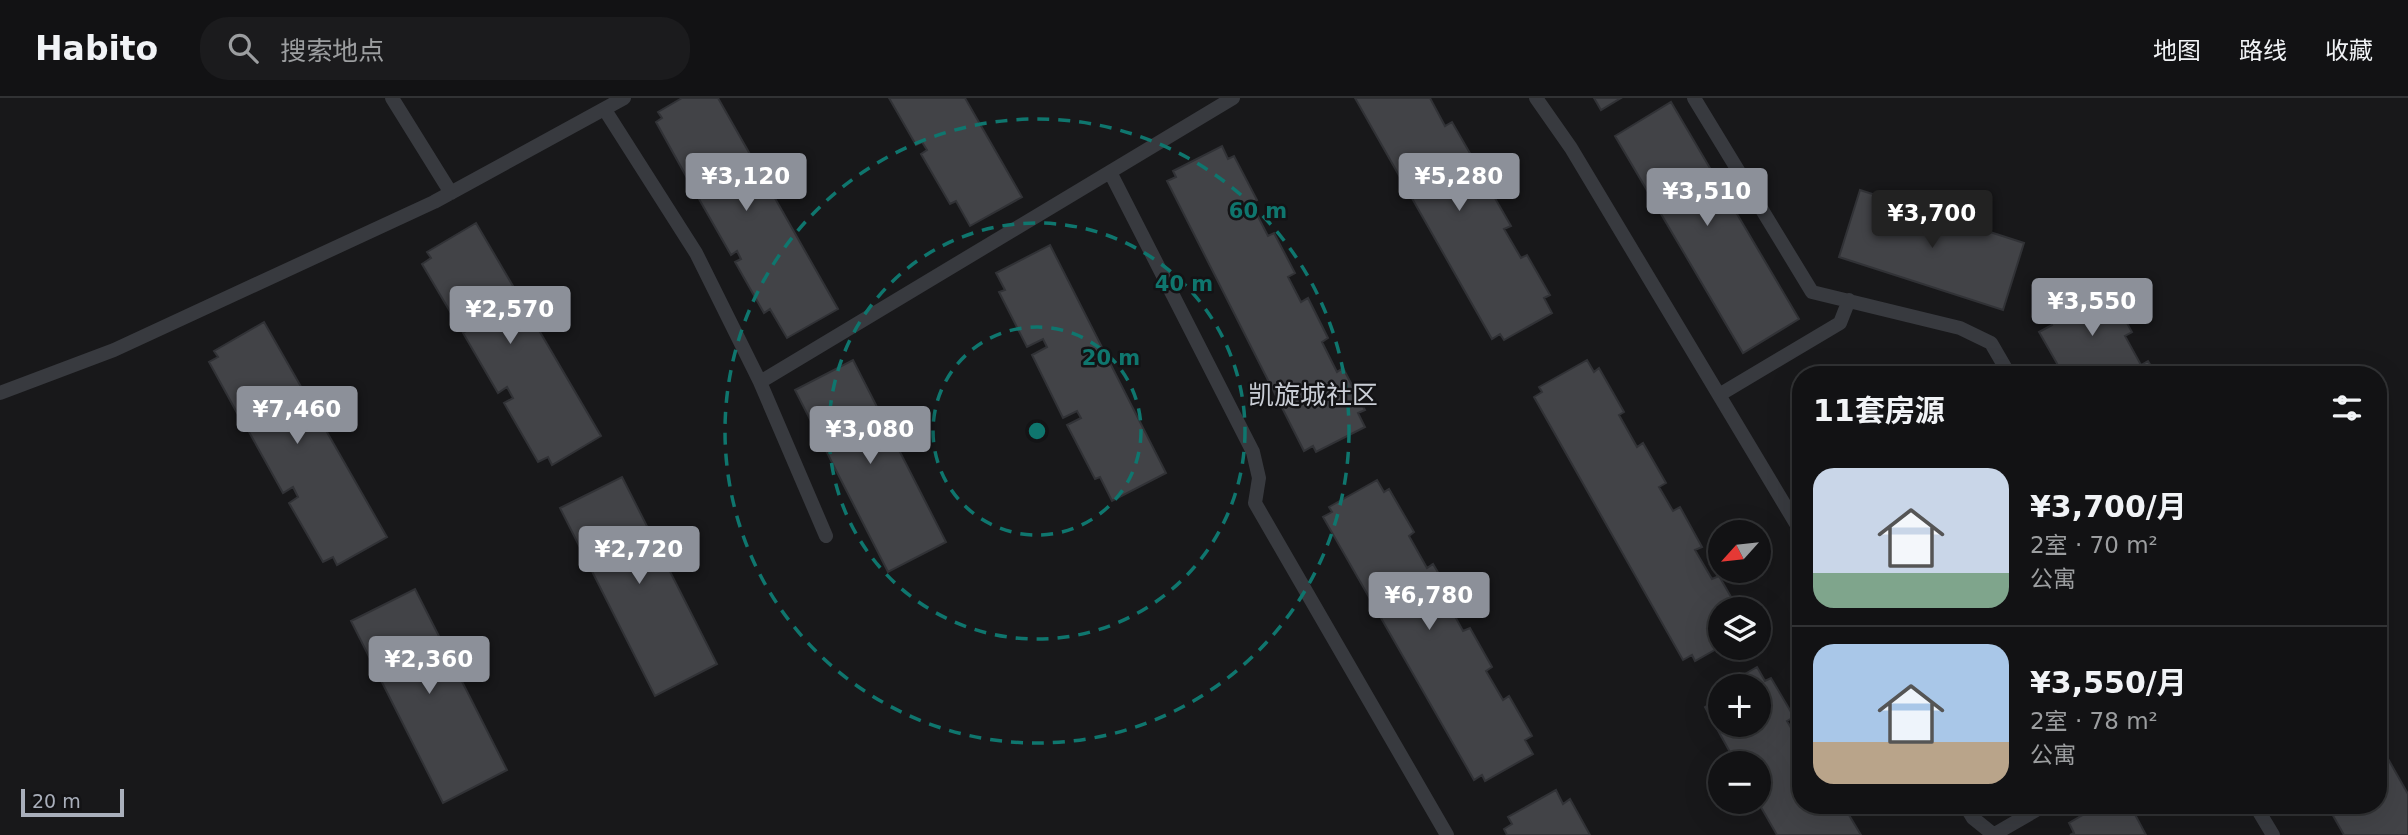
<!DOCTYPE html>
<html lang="zh">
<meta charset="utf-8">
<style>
:root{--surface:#121214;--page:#1b1b1d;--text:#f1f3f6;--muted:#9c9ea0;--line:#313234;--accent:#8c9099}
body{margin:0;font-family:"DejaVu Sans","Noto Sans SC",sans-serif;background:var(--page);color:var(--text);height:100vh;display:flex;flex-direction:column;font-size:26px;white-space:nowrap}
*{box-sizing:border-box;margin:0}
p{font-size:23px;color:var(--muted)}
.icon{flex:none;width:38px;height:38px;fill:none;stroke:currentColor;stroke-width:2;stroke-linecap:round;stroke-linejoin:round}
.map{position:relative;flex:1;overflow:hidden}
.side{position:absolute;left:1792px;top:268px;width:595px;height:448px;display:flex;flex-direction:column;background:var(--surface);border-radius:28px;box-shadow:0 7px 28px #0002,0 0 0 2px var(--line)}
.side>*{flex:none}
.needle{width:46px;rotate:243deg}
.buttons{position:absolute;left:1708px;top:422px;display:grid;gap:14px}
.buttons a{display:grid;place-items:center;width:63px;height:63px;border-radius:50%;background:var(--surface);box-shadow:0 7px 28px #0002,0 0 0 2px var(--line);font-size:35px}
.scale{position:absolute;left:21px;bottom:18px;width:103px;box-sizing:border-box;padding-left:7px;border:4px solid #a9afbb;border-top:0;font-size:19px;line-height:24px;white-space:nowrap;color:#a9afbb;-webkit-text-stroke:5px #131315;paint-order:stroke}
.price{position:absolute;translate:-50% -60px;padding:0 16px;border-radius:7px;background:var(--accent);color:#fff;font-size:23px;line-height:46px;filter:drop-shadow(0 2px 4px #0008)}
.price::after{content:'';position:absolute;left:50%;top:42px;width:21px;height:16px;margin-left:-10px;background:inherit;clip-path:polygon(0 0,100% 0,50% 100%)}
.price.active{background:#222;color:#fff}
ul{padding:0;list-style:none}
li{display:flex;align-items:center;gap:21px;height:175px;padding:0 21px}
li+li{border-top:2px solid var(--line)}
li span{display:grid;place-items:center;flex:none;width:196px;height:140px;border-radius:21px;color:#555}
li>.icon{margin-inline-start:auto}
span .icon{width:84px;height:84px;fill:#fffc;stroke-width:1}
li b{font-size:30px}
h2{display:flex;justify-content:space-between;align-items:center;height:84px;padding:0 21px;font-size:30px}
header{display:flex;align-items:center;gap:42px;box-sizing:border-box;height:98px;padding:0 35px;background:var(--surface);border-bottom:2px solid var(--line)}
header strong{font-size:33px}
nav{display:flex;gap:38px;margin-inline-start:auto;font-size:24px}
.search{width:490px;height:63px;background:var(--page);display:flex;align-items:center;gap:18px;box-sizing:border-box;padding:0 24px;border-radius:28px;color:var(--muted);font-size:26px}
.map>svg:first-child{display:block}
.building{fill:#424347;stroke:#313236;stroke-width:2}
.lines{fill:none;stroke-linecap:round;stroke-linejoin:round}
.service{stroke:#383a3f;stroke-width:14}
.ring{fill:none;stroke:#0f766e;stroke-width:3.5;stroke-dasharray:12 9}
.labels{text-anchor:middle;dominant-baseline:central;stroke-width:5;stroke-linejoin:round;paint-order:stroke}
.neighbourhood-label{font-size:26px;fill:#caced6;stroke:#131315}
.centre{fill:#0f766e;stroke:#131315;stroke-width:3.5}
.ring-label{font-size:21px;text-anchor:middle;font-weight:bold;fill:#0f766e;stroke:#131315;stroke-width:5;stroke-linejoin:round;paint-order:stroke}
</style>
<header>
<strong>Habito</strong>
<div class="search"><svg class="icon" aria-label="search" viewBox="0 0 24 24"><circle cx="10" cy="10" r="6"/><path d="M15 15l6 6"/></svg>搜索地点</div>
<nav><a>地图</a><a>路线</a><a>收藏</a></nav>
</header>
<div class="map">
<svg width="2408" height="737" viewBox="0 0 2408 737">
<rect width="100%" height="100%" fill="#18181a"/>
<!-- building -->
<path class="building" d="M682 0H718L838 211 787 240 770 211 764 215 735 164 741 161 737 153 731 157 695 94 702 91 697 83 691 87 656 24 662 20 658 14Z
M889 0H965L1022 99 970 128 956 103 950 106 921 56 927 52 922 44 916 47Z
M1355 0H1430L1445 28 1452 24 1475 64 1468 68 1482 92 1488 88 1511 128 1504 131 1521 160 1527 157 1550 197 1544 200 1552 215 1504 242 1500 236 1492 241Z
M1594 0H1621L1601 12Z
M1671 4 1799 221 1743 255 1615 38Z
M1222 48 1228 61 1234 58 1257 102 1251 105 1268 138 1274 135 1295 175 1288 179 1301 204 1308 200 1328 240 1322 244 1337 274 1343 270 1365 312 1358 315 1365 329 1316 354 1313 348 1304 353 1167 83 1176 79 1173 73Z
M1860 92 2024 145 2003 212 1839 159Z
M476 125 601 338 552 367 548 359 538 364 504 305 513 300 507 289 498 295 463 235 472 230 464 217 455 222 422 166 431 160 427 154Z
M1050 147 1166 375 1112 403 1100 379 1095 381 1067 327 1081 320 1077 313 1063 320 1032 257 1047 249 1043 241 1027 249 999 194 1005 192 996 175Z
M2096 188 2106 204 2113 200 2132 234 2125 238 2141 267 2148 263 2156 276H2063L2039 234 2052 227 2046 216Z
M264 224 387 439 337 467 333 459 323 464 289 405 298 399 293 389 283 395 249 334 258 329 251 316 241 322 209 264 218 259 214 253Z
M853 262 946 444 888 474 795 292Z
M1587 262 1594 274 1599 270 1624 314 1619 317 1637 349 1643 345 1666 385 1659 389 1673 413 1680 409 1702 449 1695 452 1712 481 1719 478 1738 511H1720V549L1695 563 1692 557 1683 562 1534 299 1542 294 1539 289Z
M622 379 717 566 655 598 560 410Z
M1377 382 1384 394 1389 391 1414 434 1409 438 1427 470 1433 466 1456 505 1450 509 1463 533 1470 530 1492 569 1486 573 1503 602 1509 598 1532 638 1525 642 1533 656 1485 683 1482 677 1474 682 1323 419 1332 414 1329 409Z
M415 491 507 672 443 705 351 523Z
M1757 569 1765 583 1771 580 1794 619 1787 623 1801 646V707H1835L1840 716 1846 712 1861 737H1777L1758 704 1759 665H1736L1705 609 1713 604 1709 597 1720 590V626H1759V588H1724Z
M2378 659 2381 663 2387 659 2408 696V737H2344L2327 707H2378Z
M1556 692 1563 706 1570 701 1590 737H1507L1504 731 1512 726 1508 719Z
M2100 707H2122L2125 713 2131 709 2146 737H2070L2074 735 2069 725Z"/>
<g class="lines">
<!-- service -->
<path class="service" d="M392 0 451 95
M1536 0 1571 50 1801 434
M1694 0 1812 194 1960 230 1991 245 2009 276
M605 12 696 155 760 284 826 438
M1110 74 1253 354 1259 380 1255 405 1447 737
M760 284 1233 0
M0 295 114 252 434 104 624 0
M1719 297 1840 225 1849 202
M1965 707 1973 720 1994 737
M2255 707 2273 737
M1993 737 2045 707"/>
</g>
<!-- distance rings -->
<g class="ring">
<circle cx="1037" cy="333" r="104"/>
<circle cx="1037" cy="333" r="208"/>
<circle cx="1037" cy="333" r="312"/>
</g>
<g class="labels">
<!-- neighbourhood labels -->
<g class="neighbourhood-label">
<text x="1313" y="297">凯旋城社区</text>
</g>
</g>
<circle cx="1037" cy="333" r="10" class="centre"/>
<g class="ring-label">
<text x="1258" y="120">60 m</text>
<text x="1184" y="193">40 m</text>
<text x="1111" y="267">20 m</text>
</g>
</svg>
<div class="buttons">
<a><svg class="needle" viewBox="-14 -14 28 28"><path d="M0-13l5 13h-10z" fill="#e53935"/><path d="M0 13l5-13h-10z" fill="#9c9ea0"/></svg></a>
<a><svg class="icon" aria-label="layers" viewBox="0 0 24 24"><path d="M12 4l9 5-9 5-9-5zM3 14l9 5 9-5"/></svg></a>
<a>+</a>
<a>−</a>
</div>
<div class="scale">20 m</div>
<b class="price" style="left:746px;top:115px">¥3,120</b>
<b class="price" style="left:1459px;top:115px">¥5,280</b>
<b class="price" style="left:1707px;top:130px">¥3,510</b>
<b class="price active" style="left:1932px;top:152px">¥3,700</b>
<b class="price" style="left:2092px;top:240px">¥3,550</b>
<b class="price" style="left:510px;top:248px">¥2,570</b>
<b class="price" style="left:297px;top:348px">¥7,460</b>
<b class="price" style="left:870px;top:368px">¥3,080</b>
<b class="price" style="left:639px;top:488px">¥2,720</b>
<b class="price" style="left:1429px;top:534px">¥6,780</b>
<b class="price" style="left:429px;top:598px">¥2,360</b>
<section class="side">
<h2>11套房源<svg class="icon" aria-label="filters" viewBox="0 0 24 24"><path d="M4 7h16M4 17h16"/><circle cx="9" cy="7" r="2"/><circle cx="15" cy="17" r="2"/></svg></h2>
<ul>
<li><span style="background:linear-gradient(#c9d6e8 75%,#7fa58c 0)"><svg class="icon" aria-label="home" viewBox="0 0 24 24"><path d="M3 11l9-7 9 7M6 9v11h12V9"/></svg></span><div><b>¥3,700/月</b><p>2室 · 70 m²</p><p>公寓</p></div></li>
<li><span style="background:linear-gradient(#a9c7e8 70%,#b9a48a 0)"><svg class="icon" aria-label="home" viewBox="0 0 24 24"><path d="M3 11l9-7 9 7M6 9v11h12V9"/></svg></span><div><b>¥3,550/月</b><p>2室 · 78 m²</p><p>公寓</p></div></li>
</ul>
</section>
</div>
